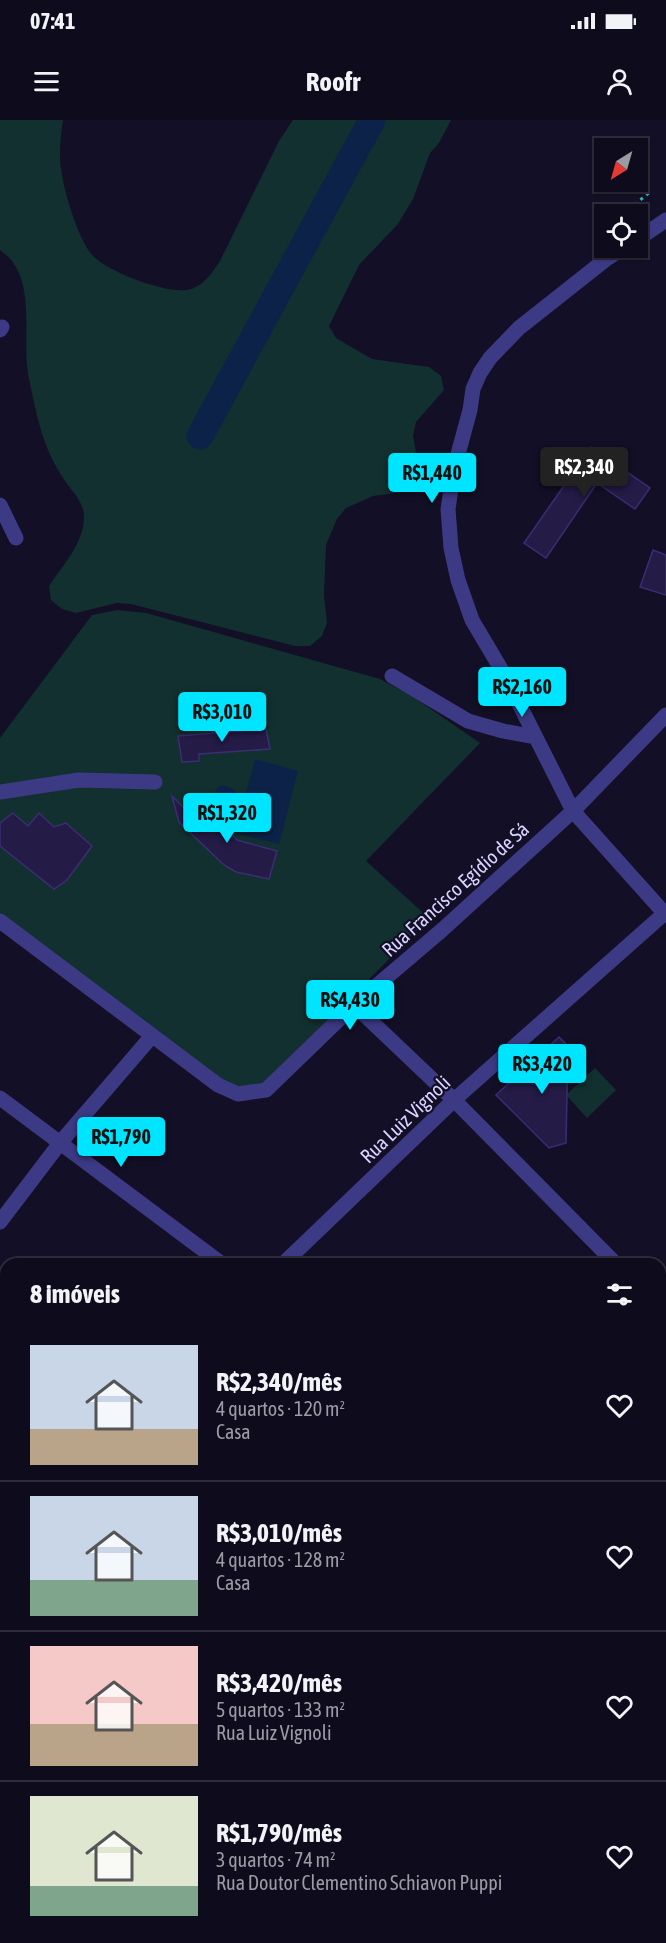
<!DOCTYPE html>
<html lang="pt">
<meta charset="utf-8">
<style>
:root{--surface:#0e0b1c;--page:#171425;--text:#f1f3f6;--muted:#9b9ba3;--line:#2e2b3b;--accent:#00e5ff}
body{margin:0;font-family:"Asap Condensed",sans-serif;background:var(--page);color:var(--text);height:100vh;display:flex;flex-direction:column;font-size:22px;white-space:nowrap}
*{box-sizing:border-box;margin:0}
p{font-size:20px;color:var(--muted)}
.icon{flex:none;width:33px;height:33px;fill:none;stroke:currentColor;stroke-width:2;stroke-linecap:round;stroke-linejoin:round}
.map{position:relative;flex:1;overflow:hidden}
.drawer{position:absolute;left:0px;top:1138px;width:666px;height:686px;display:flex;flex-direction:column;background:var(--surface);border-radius:18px 18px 0 0;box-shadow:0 2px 4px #0004,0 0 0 2px var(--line)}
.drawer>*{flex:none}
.needle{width:39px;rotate:217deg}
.controls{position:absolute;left:594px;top:18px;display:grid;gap:12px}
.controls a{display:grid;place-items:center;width:54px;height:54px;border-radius:0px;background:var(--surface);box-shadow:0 2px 4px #0004,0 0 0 2px var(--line);font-size:30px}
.price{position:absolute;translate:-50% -51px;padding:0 14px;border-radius:6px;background:var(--accent);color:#111;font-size:20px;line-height:39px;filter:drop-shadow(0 2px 3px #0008)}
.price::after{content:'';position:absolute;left:50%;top:36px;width:18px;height:14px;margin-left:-9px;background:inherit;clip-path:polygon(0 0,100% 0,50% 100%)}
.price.selected{background:#222;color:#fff}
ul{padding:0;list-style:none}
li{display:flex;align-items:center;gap:18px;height:150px;padding:0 30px}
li+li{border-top:2px solid var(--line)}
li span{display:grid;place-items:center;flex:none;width:168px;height:120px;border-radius:0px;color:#555}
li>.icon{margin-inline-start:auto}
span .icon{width:72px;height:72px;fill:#fffc;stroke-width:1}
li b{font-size:26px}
h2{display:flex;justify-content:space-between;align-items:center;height:72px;padding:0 30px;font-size:26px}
.status{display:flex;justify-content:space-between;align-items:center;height:42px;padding:0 30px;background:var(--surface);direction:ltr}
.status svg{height:16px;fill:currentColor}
header{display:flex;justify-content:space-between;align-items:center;height:78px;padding:0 30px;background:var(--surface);font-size:27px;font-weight:700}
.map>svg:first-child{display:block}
.green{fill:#12302f}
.water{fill:#0c2248}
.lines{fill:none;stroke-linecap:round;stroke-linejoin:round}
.river{stroke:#0c2248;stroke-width:27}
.building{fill:#241b47;stroke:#3b2d73;stroke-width:1.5}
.path{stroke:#2fb8b0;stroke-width:3;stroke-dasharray:3 4.5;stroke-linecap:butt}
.minor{stroke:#3d3a85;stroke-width:15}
.labels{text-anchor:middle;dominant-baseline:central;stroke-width:4.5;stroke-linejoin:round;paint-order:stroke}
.street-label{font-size:20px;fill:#d9d4ff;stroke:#130f26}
</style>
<div class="status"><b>07:41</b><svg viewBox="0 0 49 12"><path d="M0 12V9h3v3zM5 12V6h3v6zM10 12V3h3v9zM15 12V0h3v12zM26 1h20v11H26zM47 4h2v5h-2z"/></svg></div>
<header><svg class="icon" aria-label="menu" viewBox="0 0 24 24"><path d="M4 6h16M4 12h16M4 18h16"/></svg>Roofr<svg class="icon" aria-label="person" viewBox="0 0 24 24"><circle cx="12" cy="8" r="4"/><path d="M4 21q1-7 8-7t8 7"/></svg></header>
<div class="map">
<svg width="666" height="1823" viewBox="0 0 666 1823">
<rect width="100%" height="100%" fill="#130f26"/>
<!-- green -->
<path class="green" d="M0 0H63C61 12 60 25 60 37 60 60 77 119 93 136 109 152 164 173 187 170 202 168 212 153 220 141L279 21 293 0H451L439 23 430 33 413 79 398 104 359 145 329 206 336 218 372 239 429 247 441 256 444 270 416 302 413 315 420 356 419 370 373 376 346 388 337 399 326 425 324 475 327 503 322 516 310 526H295L131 484 117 483 76 493 62 489 51 480 49 466C63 445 84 423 84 397 84 381 71 371 63 358 42 326 37 296 29 259 20 219 40 157 0 130Z
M117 490 146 493 380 559 415 578 480 623 366 741 429 798 268 963 239 967 218 958 0 795V618L92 495Z
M595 948 616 970 587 998 566 975Z"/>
<!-- water -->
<path class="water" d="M255 639 298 651 279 724 235 713Z
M223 665 235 670 238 678 224 699 211 689C210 679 214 669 223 665Z"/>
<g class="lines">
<!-- river -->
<path class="river" d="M200 316 372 0"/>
</g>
<!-- building -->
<path class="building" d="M591 327 650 368 635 389 597 363 546 438 524 423Z
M653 430 666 435V475L640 467Z
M266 609 270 629 199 634V641L182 642 178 616Z
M172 676 194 698 208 691 215 695 237 720 277 731 269 759 236 752 224 745 179 702Z
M13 693 28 706 39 693 54 707 66 703 92 726 67 760 54 769 0 726V703Z
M559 917 568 926 566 1023 549 1028 496 975Z"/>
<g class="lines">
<!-- path -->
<path class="path" d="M623 94 650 72"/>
<!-- minor -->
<path class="minor" d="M638 119 666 100
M624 128 605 140 519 208 490 238 480 253 473 269 470 290 454 349 448 389 451 428 458 460 472 500 504 554 573 691 666 795
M0 210 2 207
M0 385 16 418
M392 556 468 601 503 611 535 617
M0 672 79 660 155 662
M0 801 218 965 238 974 266 970 354 885 442 810 573 691 666 595
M354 885 454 980 616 1144
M0 978 222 1144
M0 1102 60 1023 152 916
M283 1144 454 980 666 792
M660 1180 666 1174
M660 1190 666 1196
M0 1326 6 1331
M0 1417 6 1412
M660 1575 666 1569
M660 1586 666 1592
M0 1734 6 1740
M81 1818 86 1823
M484 1818 489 1823
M0 1822 6 1816
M407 1823 413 1818"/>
</g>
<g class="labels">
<!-- street labels -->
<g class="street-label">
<text transform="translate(455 769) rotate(-42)">Rua Francisco Egídio de Sá</text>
<text transform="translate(405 999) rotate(-44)">Rua Luiz Vignoli</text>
</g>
</g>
</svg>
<div class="controls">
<a><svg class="needle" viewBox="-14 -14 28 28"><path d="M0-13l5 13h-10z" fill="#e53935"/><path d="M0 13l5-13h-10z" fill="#9b9ba3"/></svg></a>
<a><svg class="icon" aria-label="locate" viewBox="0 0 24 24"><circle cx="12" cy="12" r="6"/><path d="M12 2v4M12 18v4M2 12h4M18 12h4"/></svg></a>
</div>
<b class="price selected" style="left:584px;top:378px">R$2,340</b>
<b class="price" style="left:432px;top:384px">R$1,440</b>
<b class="price" style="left:522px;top:598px">R$2,160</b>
<b class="price" style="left:222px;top:623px">R$3,010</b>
<b class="price" style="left:227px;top:724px">R$1,320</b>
<b class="price" style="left:350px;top:911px">R$4,430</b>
<b class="price" style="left:542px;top:975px">R$3,420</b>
<b class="price" style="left:121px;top:1048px">R$1,790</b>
<section class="drawer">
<h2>8 imóveis<svg class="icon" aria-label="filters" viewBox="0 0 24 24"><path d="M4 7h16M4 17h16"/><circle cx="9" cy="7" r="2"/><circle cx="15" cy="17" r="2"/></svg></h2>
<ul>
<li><span style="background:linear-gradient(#c9d6e8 70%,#b9a48a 0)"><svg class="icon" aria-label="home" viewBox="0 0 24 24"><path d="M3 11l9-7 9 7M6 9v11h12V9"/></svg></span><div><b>R$2,340/mês</b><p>4 quartos · 120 m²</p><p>Casa</p></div><svg class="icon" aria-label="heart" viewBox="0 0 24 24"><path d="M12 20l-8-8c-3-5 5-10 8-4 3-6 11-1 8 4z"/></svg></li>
<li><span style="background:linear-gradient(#c9d6e8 70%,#7fa58c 0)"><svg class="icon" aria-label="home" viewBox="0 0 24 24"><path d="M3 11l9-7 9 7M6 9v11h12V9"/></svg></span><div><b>R$3,010/mês</b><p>4 quartos · 128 m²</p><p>Casa</p></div><svg class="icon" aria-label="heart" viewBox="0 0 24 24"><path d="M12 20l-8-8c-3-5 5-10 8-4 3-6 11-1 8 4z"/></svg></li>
<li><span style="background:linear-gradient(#f6c9c9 65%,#b9a48a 0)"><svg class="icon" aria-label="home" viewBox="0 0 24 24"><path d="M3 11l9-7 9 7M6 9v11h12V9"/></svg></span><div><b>R$3,420/mês</b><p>5 quartos · 133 m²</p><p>Rua Luiz Vignoli</p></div><svg class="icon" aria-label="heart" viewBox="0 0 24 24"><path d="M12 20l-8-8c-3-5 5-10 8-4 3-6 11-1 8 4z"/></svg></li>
<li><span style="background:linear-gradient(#dfe7d0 75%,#7fa58c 0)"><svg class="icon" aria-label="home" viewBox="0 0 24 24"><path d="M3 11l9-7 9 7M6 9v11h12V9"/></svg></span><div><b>R$1,790/mês</b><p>3 quartos · 74 m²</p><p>Rua Doutor Clementino Schiavon Puppi</p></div><svg class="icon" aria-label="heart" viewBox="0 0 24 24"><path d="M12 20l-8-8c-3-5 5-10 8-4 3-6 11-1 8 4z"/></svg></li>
</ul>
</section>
</div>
